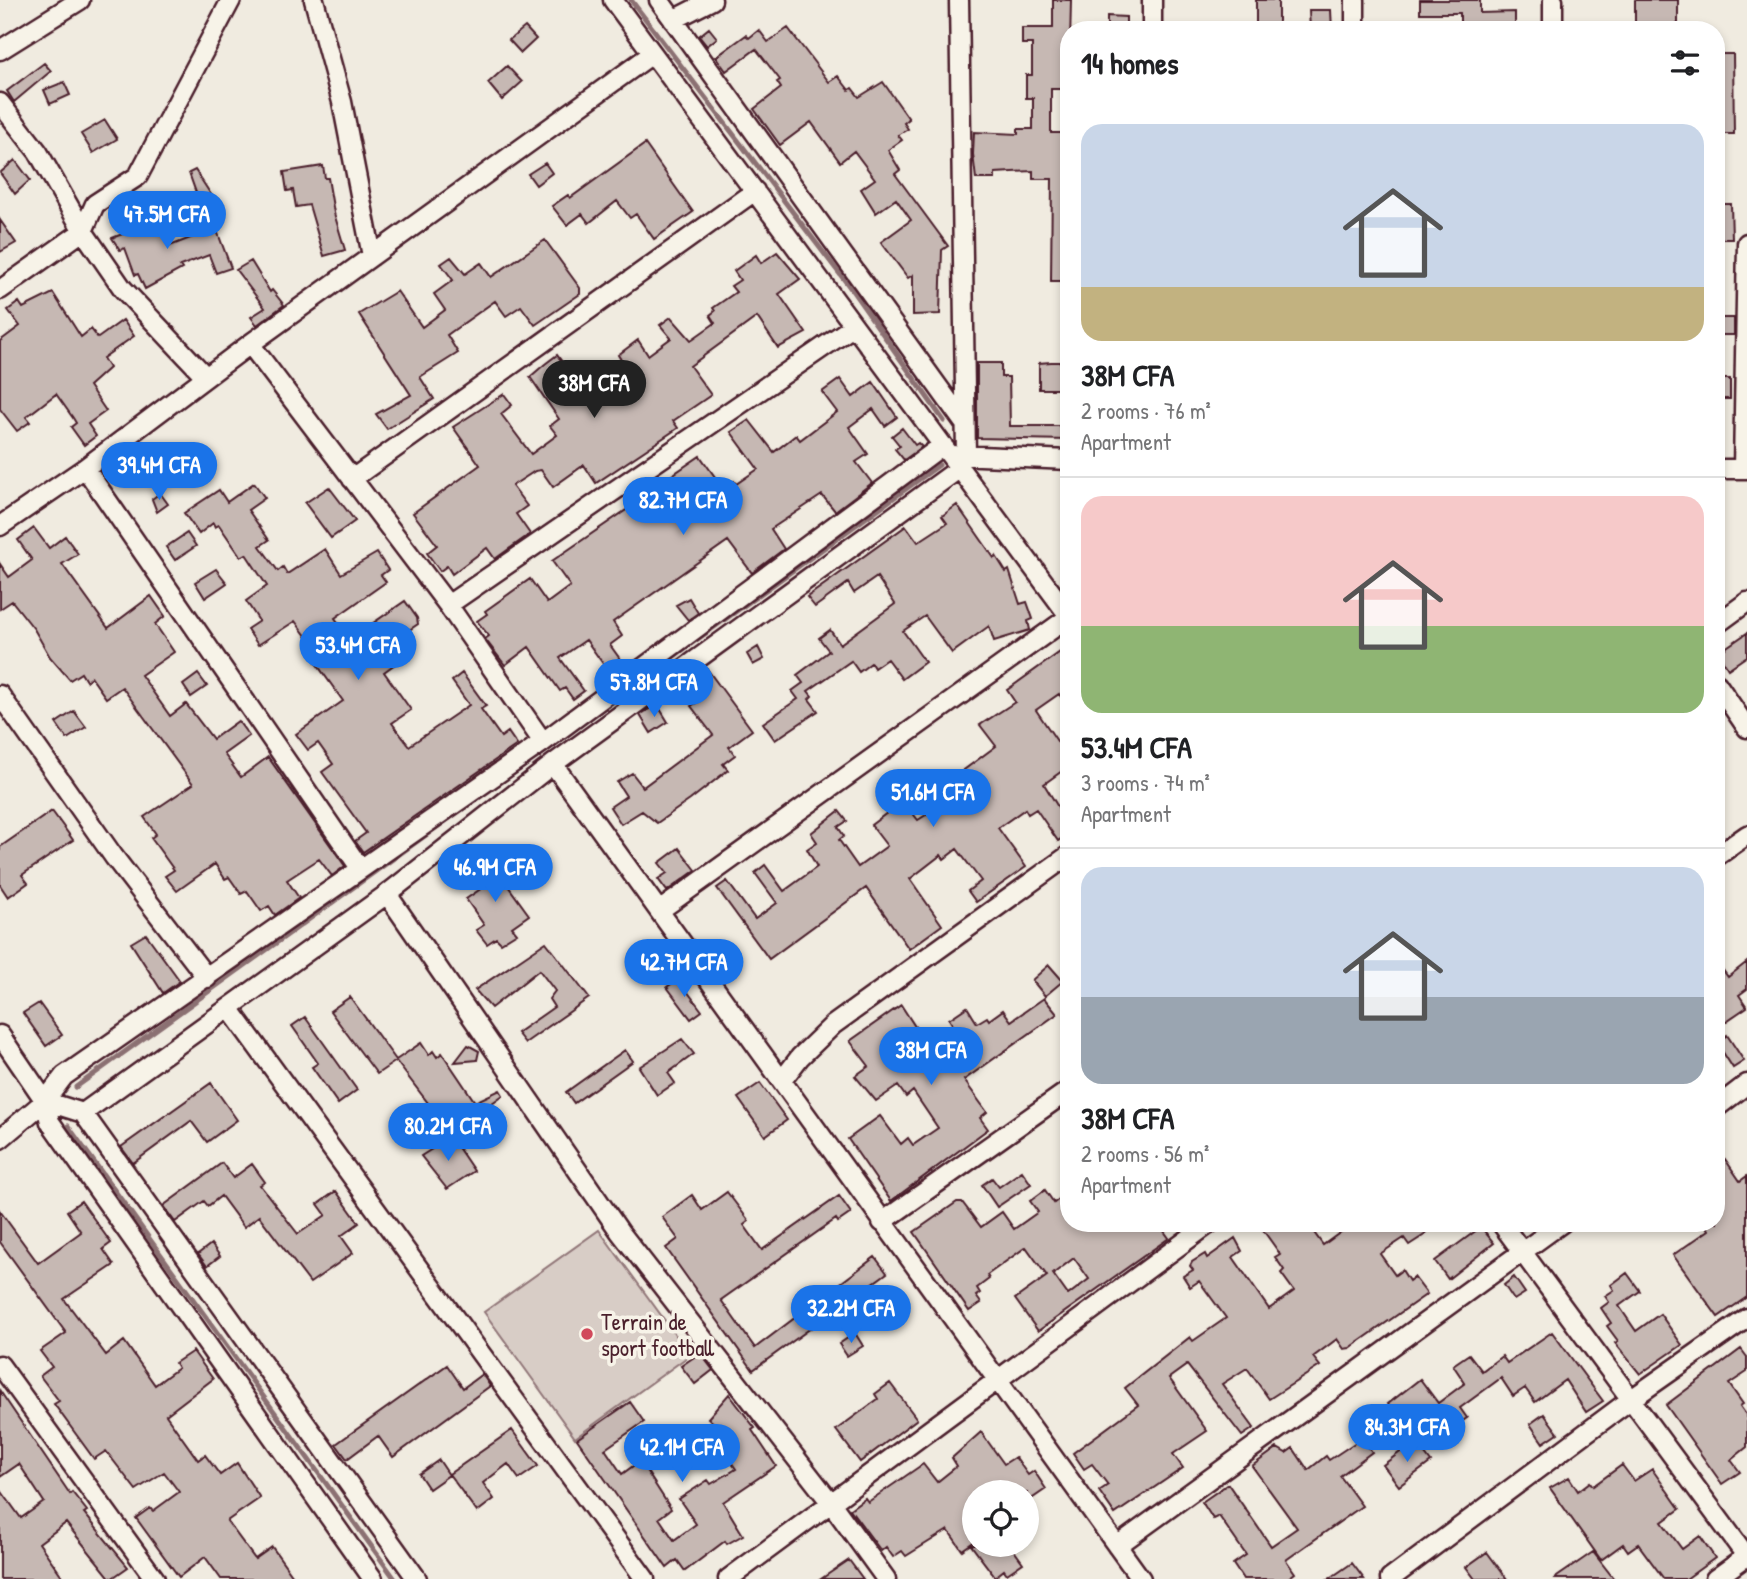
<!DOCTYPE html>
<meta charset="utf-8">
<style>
:root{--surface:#fff;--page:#f2f2f2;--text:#202124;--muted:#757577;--line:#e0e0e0;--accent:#1a73e8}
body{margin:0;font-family:"Patrick Hand",sans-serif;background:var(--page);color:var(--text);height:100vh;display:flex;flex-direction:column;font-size:26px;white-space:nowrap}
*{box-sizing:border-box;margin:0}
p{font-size:23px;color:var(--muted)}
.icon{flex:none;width:38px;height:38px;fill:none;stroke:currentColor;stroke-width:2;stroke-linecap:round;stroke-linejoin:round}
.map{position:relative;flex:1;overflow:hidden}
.sheet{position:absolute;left:1060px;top:21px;width:665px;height:1211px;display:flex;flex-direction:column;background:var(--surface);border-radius:28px;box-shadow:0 4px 10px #0003}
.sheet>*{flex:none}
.fabs{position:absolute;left:962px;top:1480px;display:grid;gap:14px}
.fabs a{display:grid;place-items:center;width:77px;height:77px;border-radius:50%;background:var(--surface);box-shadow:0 4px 10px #0003;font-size:35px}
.price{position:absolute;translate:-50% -60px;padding:0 16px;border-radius:24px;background:var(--accent);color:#fff;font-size:23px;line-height:46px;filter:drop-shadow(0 2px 4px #0008)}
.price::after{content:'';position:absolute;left:50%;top:42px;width:21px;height:16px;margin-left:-10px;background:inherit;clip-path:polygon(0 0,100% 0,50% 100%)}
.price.active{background:#222;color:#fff}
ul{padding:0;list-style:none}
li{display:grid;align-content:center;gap:14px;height:371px;padding:0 21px}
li+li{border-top:2px solid var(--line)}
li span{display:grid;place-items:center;height:217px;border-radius:21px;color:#555}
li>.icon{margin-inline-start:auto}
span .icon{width:126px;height:126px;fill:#fffc;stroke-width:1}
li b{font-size:30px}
h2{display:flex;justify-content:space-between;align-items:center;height:84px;padding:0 21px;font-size:30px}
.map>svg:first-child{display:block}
.green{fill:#d8cdc6;stroke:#917678;stroke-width:2}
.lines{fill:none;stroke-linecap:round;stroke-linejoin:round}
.stream{stroke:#8b6f72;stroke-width:5}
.building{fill:#c6b8b3;stroke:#4a1f2b;stroke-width:2;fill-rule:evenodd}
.street-casing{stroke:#4a1f2b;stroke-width:23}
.street{stroke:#f7f3e8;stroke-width:18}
.poi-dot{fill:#d1495b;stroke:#f7f3e8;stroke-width:2.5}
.labels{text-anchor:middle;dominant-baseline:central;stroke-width:7;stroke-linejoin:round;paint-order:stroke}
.poi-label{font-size:23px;fill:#4a1f2b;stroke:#f7f3e8;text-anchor:start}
</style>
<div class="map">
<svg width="1747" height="1579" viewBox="0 0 1747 1579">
<rect width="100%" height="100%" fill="#f0ebe0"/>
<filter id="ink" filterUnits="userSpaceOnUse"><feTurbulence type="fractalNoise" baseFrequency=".0143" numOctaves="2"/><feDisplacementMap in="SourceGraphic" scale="14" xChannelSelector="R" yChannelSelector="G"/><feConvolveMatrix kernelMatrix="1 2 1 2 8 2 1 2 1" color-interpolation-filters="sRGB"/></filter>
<g filter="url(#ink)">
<!-- green -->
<path class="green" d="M599 1230 690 1355 575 1438 484 1312Z"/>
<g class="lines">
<!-- stream -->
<path class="stream" d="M631 0 849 286 944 421
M652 672 939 465
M76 1087 451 817
M68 1126 395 1579"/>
</g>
<!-- building -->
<path class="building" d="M1053 0H1071L1069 89H1051V133H1069V273H1064V281H1051L1052 179H1033V171L995 173V179H976L973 154 974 132 1018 134V129H1033V98H1026V75H1032V44H1022V28H1053Z
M1256 0H1278V30H1256Z
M1420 0H1480V13L1515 12V29L1460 30V13H1420Z
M1635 0H1678V24H1655V30H1635Z
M1309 10H1331L1332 30H1310Z
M1107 16 1126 17V30H1107Z
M525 27 536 39 521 53 509 40Z
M709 28 717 38 707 46 699 36Z
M788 28 829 82 838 76 849 90 852 88 859 97 883 82 909 119 904 123 908 129 898 135 902 140 888 150 900 170 895 174 948 246 942 250 940 314 913 315V275L908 278 881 242 911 220 896 199 876 213 861 189 875 179 854 151 840 162 811 122 780 145 754 109 781 88 777 82 780 80 756 49 726 71 716 57 746 35 749 38 759 30 768 42Z
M1717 54H1733L1734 134H1717Z
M44 63 51 71 14 102 7 91Z
M507 66 522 82 502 100 488 83Z
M64 82 70 95 50 104 44 90Z
M105 120 117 139 93 153 81 134Z
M645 144 693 212 654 239 636 214 630 218 617 201 589 223 582 214 567 225 552 206 568 195 570 198Z
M15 160 30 180 15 194 0 173Z
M545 163 552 173 536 185 528 174Z
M323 166 325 178H328L334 213 345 250 324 256 309 205 296 207 293 190 287 191 284 172Z
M195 170 223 213 209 218 200 204 189 173Z
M1717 204H1731L1732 239H1717Z
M151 210 170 246 216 228 231 268 216 273 209 255 180 266 182 269 145 289 138 274 135 275 125 248 120 250 112 238 138 228 133 219Z
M0 220 16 243 0 252Z
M545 240 580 288V294L535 325 521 306 506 316 495 301 447 335 458 353 420 377 434 399 387 429 376 414 411 395 359 314 397 291 422 327 445 310 434 294 453 280 441 264 451 257 465 274 481 263 491 277Z
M777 252 800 279 779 294 806 333 778 348 757 317 690 366 711 395 673 421 678 428 596 483 584 465 553 487 541 470 535 471 512 486 527 506 516 514 530 534 495 559 487 548 452 574 447 566 440 571 427 553 437 545 413 513 480 465 453 427 504 394 512 405 501 414 531 454 557 435 550 426 559 419 530 377 545 364 557 355 578 384 594 373 599 380 623 363 618 355 638 340 648 355 671 338 660 325 671 317 691 340 715 323 710 315 715 311 713 308 736 292 731 286 740 280 734 271 756 255 761 263Z
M251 261 270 292 272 290 284 305 257 325 251 317 265 308 236 270Z
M53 293 81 337 91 329 98 338 123 320 134 336 103 358 109 368 89 386 106 411 88 424 96 436 84 445 71 427 76 423 73 418 56 394 26 417 30 422 17 431 0 409V341L20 326 8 310 19 302 23 308Z
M1717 318H1734V335H1717Z
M1051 362H1069V389H1039V363Z
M977 363H1001V377H1009L1010 426H1068V440L977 438Z
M840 379 853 397 873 382 897 417 885 426 873 409 849 427 868 454 856 462 872 483 835 511 822 495 771 529 784 549 752 573 728 541 613 622 622 636 610 645 625 666 611 675 586 640 560 658 584 691 573 699 565 688 560 691 529 647 505 665 485 639 489 636 477 621 487 614 485 611 530 579 547 603 570 586 552 561 635 504 644 519 669 501 659 487 662 482 700 456 723 488 734 481 736 484 758 469 731 432 749 420 774 452 796 435 800 440 837 412 822 392Z
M1717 379H1730V399H1717Z
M902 428 915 445 918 443 922 447 904 460 895 449 900 446 892 436Z
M194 453 202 465 185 477 177 465Z
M254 483 265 498 248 510 269 540 260 546 278 571 283 567 287 574 325 549 341 574 377 553 388 570 381 575 386 582 335 618 350 639 405 601 417 618 418 624 384 647 395 664 384 672 411 710 392 723 409 746 469 705 452 681 462 673 486 706 481 709 501 737 508 732 517 745 363 852 355 841 366 833 322 772 333 764 318 743 308 750 296 734 343 701 316 663 323 659 295 621 258 645 247 629 259 621 246 601 267 586 246 554 241 557 219 525 215 527 213 523 199 534 184 513 219 490 227 502Z
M329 487 355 521 331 538 305 503Z
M160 493 168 504 157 512 152 499Z
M957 505 994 558 996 556 1006 572 1009 570 1020 604 1027 602 1033 619 1028 621 1030 630 994 641 989 626 952 653 925 616 903 631 925 662 902 679 887 659 874 668 871 663 859 672 851 661 808 691 812 696 809 699 818 711 775 740 763 723 798 699 792 691 803 683 797 675 829 651 819 638 830 630 840 644 895 604 877 577 854 593 848 583 815 607 807 597 906 526 918 542 947 523 942 516Z
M34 528 49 548 65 536 78 554 62 564 108 628 151 596 165 616 155 624 174 652 141 675 170 716 186 704 213 739 238 721 249 736 224 754 241 777 268 757 345 866 332 876 319 859 287 880 299 898 275 915 269 906 261 911 247 891 241 894 229 877 225 879 215 864 177 891 165 876 174 870 151 838 156 834 144 817 193 784 122 687 106 698 91 677 86 681 81 673 70 680 50 657 34 629 12 601 0 609V564L9 577 32 560 18 540Z
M187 533 196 546 175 560 166 547Z
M216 569 227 583 205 598 195 582Z
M689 598 698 613 688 620 676 605Z
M1747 633V656L1728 669 1718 653Z
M758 647 764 659 753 665 747 654Z
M1063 650 1069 658V708L1059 694 1036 710 1061 747 1069 742V766L1044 784 1069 825V833L1058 841 1036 809 1028 814 1025 809 998 828 1026 867 976 902 968 891 981 881 957 849 944 859 941 855 910 879 942 925 909 949 866 888 769 959 717 888 727 881 755 919 777 903 755 873 765 865 784 891 817 867 807 849 817 842 811 833 839 811 847 821 838 827 844 836 839 840 858 867 887 846 871 825 903 801 918 820 951 799 941 787 996 746 980 725 1015 702 1007 690Z
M707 669 752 730 729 747 735 755 723 764 728 770 690 800 657 823 642 811 621 824 610 807 626 796 617 782 632 773 643 787 713 735 691 706 699 701 687 684Z
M198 674 207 686 191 697 183 685Z
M657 704 668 722 651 733 640 715Z
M74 711 86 727 67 739 56 723Z
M52 811 73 840 22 875 28 883 8 897 0 885V847Z
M679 848 696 870 667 891 658 879 667 873 659 863Z
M488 858 529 915 512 927 517 933 501 943 496 938 487 944 476 930 484 925 466 899 482 888 470 871Z
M146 934 180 981 163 993 131 943Z
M546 942 589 998 525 1043 517 1033 554 1007 549 999 555 991 539 970 491 1008 475 990Z
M1717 962 1728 977 1747 962V989L1739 995 1747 1007 1725 1022 1717 1010Z
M1049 965 1063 981 1045 996 1032 980Z
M678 979 702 1011 691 1019 667 987Z
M350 997 396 1060 421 1043 429 1055 433 1051 437 1057 442 1053 475 1102 500 1090 503 1095 451 1133 396 1061 377 1074 330 1011Z
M1044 998 1057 1014 964 1080 987 1112 980 1118 988 1129 891 1201 848 1139 880 1116 901 1144 908 1138 913 1145 938 1128 913 1091 906 1097 898 1086 876 1101 855 1076 869 1066 850 1041 901 1005 927 1045 954 1027 949 1019 967 1007 977 1023 987 1017 989 1020 1003 1010 1011 1021Z
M39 1003 62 1035 46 1046 23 1013Z
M305 1017 357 1090 338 1104 312 1067 318 1063 292 1026Z
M1727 1035 1744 1061 1733 1068 1717 1043Z
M682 1039 694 1054 668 1073 675 1083 657 1095 639 1067Z
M468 1045 479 1051 477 1060 455 1062Z
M625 1050 633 1061 574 1103 566 1092Z
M211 1083 237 1120 207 1142 191 1121 133 1163 121 1147Z
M760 1083 787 1120 765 1136 738 1098Z
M451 1137 474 1171 447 1189 421 1156Z
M1725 1159 1740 1181 1747 1176V1297L1718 1317 1673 1255 1709 1230 1705 1223H1717V1166Z
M222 1163 233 1178 252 1164 265 1182 260 1185 298 1234 326 1215 318 1204 336 1191 359 1223 341 1236 353 1253 310 1283 259 1216 244 1227 221 1196 208 1206 204 1201 175 1222 163 1206Z
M1022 1171 1031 1184 997 1207 982 1185 992 1178 999 1187Z
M1045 1190 1054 1203 1069 1191V1223H1103L1107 1229 1115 1223H1158L1169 1238 1038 1331 1015 1299 1047 1276 1026 1247 987 1275 989 1279 977 1288 980 1293 976 1296 981 1303 969 1311 914 1232 957 1202H962L981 1227 1002 1212 1014 1229 1038 1212 1030 1201ZM1074 1258 1089 1279 1068 1295 1053 1274Z
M727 1192 749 1221 744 1225 762 1250 839 1196 851 1213 838 1222 836 1219 721 1300 755 1348 875 1257 887 1273 753 1370 666 1248 678 1239 662 1217 692 1195 702 1210Z
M81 1201 111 1243 103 1249 114 1265 64 1299 106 1355 124 1341 155 1385 178 1368 175 1363 193 1351 213 1379 166 1415 198 1460 205 1455 220 1475 237 1463 260 1498 227 1521 255 1559 272 1547 295 1579H221L205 1557 179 1577 136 1518 150 1508 153 1511 179 1492 164 1472 136 1490 106 1451 94 1459 54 1404 59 1401 40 1376 52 1367 40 1351 66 1333 0 1242V1211L38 1263 81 1232 67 1211Z
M1258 1223H1307L1323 1245 1345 1229 1341 1223H1425L1420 1226 1426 1234 1409 1245 1404 1238 1380 1254 1395 1275 1402 1270 1409 1281 1414 1277 1427 1294 1350 1348 1344 1349 1337 1339 1313 1357 1320 1366 1269 1399 1247 1368 1222 1384 1254 1428 1242 1436 1187 1365 1169 1378 1207 1431 1173 1454 1183 1468 1115 1514 1099 1491 1108 1485 1092 1464 1084 1469 1073 1453 1138 1405 1125 1388 1190 1337 1193 1341 1226 1318 1199 1281 1190 1287 1183 1276 1193 1270 1190 1266 1192 1262 1205 1254 1207 1258 1235 1238 1242 1251 1233 1257 1269 1309 1294 1291 1281 1273 1284 1270 1275 1257 1280 1254Z
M1481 1227 1494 1243 1448 1279 1435 1261Z
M211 1244 220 1256 207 1266 198 1254Z
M1627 1273 1640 1291 1619 1306 1636 1331 1660 1314 1682 1345 1640 1374 1615 1343 1618 1341 1607 1326 1611 1323 1601 1308 1609 1302 1605 1296 1614 1290 1611 1285Z
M1514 1277 1525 1293 1514 1300 1504 1285Z
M1552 1332 1603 1401 1586 1412 1565 1380 1535 1402 1525 1388 1513 1396 1501 1378 1460 1408 1467 1418 1454 1427 1459 1434 1449 1441 1437 1425 1417 1443 1388 1404 1420 1379 1438 1403 1465 1383 1453 1365 1469 1354 1482 1371 1502 1356 1507 1363Z
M855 1333 863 1346 847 1356 839 1344Z
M1741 1349 1747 1357V1372L1729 1384 1743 1404 1740 1406 1747 1416V1447L1731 1460 1740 1472 1722 1484 1666 1405Z
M700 1353 713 1370 695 1384 681 1366Z
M447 1365 463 1388 482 1374 490 1386 393 1457 378 1436 347 1459 336 1444Z
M890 1383 917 1419 860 1462 836 1430 878 1399 875 1394Z
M0 1391 70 1494 72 1492 87 1511 84 1513 128 1567 111 1579 66 1523 39 1543 64 1579H0V1489L21 1518 44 1502 19 1464 0 1477Z
M729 1394 755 1428 752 1430 776 1466 723 1502 743 1535 727 1544 725 1541 685 1571 677 1560 667 1568 577 1439 630 1402 644 1422 605 1449 622 1474 640 1461 671 1509 659 1518 674 1540 696 1524 679 1499 708 1480 711 1484 736 1469 717 1442 727 1435 708 1418Z
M1544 1414 1558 1433 1543 1443 1530 1424Z
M512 1430 538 1466 519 1479 508 1464 483 1483 494 1499 477 1512 449 1474Z
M981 1432 1004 1464 1015 1457 1028 1475 1034 1471 1046 1489 1027 1502V1493H975V1541L962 1550 948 1530 906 1556 902 1551 893 1557 886 1547 881 1551 850 1509 865 1498 868 1502 923 1464 937 1482 957 1466 952 1458Z
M1362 1438 1372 1452 1340 1476 1362 1506 1286 1560 1295 1573 1287 1579H1243L1233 1564 1246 1555 1219 1516 1213 1519 1202 1502 1228 1484 1271 1546 1297 1528 1252 1466 1277 1448 1286 1453 1293 1448 1308 1470 1326 1456 1329 1460Z
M1415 1441 1431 1462 1399 1486 1383 1465Z
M439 1460 449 1475 429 1489 419 1474Z
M1622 1465 1634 1481 1652 1469 1680 1509 1662 1522 1682 1549 1700 1536 1715 1558 1686 1579H1664L1638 1544 1628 1551 1623 1544 1601 1560 1550 1488 1569 1477 1578 1491 1590 1482 1593 1486Z
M971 1545H1010L1023 1563 1007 1574 1004 1570 995 1577Z
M1487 1552 1507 1579H1475L1466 1567Z
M1593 1552 1614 1579H1554Z
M849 1560 863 1579H821Z
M1352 1563 1364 1579H1329Z"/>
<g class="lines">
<defs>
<path id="street" d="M314 0 342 102 372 256
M613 0 1069 616
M659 0 965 424
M959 0 966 455
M673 20 712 0
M1152 30V0
M1355 30V0
M1553 30V0
M0 50 80 0
M0 103 38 152 83 231 123 289 206 377
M0 290 83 231 95 204 138 176 231 0
M250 344 448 605 543 742
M957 455 1069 460
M85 468 360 868
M1717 469H1747
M1743 469 1747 243
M352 479 755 191
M0 526 85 468 250 344 652 54
M448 605 854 326
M1717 624 1747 602
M1717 684 1747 728
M0 695 114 857 207 978
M553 764 1141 1579
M1717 856 1747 835
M387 894 620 1232 831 1503 886 1579
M659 911 1069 617
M229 1008 645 1579
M0 1035 45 1101 50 1122 373 1579
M783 1079 800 1057 833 1025 1069 855
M45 1101 64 1076 543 742 943 445
M1717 1107 1747 1084
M83 1113 417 1579
M0 1139 45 1101 83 1113 387 894 553 764 960 468
M882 1222 1069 1090
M1501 1223 1747 1557
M0 1365 155 1579
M1117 1546 1562 1223
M728 1579 1210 1223
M1390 1579 1630 1400 1747 1318
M1715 1579 1747 1556"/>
</defs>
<!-- street casing -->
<use href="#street" class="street-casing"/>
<!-- street -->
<use href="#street" class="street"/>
</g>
</g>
<!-- markers -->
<circle class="poi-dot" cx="587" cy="1334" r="7"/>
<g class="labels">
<!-- poi labels -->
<g class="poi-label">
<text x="601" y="1321">Terrain de<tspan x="601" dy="26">sport football</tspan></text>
</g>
</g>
</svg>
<div class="fabs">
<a><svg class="icon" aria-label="locate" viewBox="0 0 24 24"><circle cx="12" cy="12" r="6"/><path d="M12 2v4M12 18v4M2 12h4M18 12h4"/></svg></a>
</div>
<b class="price" style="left:167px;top:251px">47.5M CFA</b>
<b class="price active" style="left:594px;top:420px">38M CFA</b>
<b class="price" style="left:159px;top:502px">39.4M CFA</b>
<b class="price" style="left:683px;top:537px">82.7M CFA</b>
<b class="price" style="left:358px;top:682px">53.4M CFA</b>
<b class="price" style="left:654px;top:719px">57.8M CFA</b>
<b class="price" style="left:933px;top:829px">51.6M CFA</b>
<b class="price" style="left:495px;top:904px">46.9M CFA</b>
<b class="price" style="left:684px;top:999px">42.7M CFA</b>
<b class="price" style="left:931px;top:1087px">38M CFA</b>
<b class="price" style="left:448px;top:1163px">80.2M CFA</b>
<b class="price" style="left:851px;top:1345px">32.2M CFA</b>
<b class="price" style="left:1407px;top:1464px">84.3M CFA</b>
<b class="price" style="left:682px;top:1484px">42.1M CFA</b>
<section class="sheet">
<h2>14 homes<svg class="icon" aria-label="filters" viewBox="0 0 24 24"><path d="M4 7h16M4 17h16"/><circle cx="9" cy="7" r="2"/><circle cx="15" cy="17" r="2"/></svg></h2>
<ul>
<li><span style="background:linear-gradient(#c9d6e8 75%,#c2b280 0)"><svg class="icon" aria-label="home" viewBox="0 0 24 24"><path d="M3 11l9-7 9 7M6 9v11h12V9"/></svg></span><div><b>38M CFA</b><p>2 rooms · 76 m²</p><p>Apartment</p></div></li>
<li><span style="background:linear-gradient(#f6c9c9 60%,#8fb573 0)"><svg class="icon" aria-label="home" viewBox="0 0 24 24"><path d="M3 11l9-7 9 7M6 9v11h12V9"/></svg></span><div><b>53.4M CFA</b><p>3 rooms · 74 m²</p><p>Apartment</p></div></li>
<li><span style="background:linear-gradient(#c9d6e8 60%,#9aa5b1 0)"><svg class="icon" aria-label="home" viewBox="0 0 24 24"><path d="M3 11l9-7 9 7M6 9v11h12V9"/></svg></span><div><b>38M CFA</b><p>2 rooms · 56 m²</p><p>Apartment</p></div></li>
</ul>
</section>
</div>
